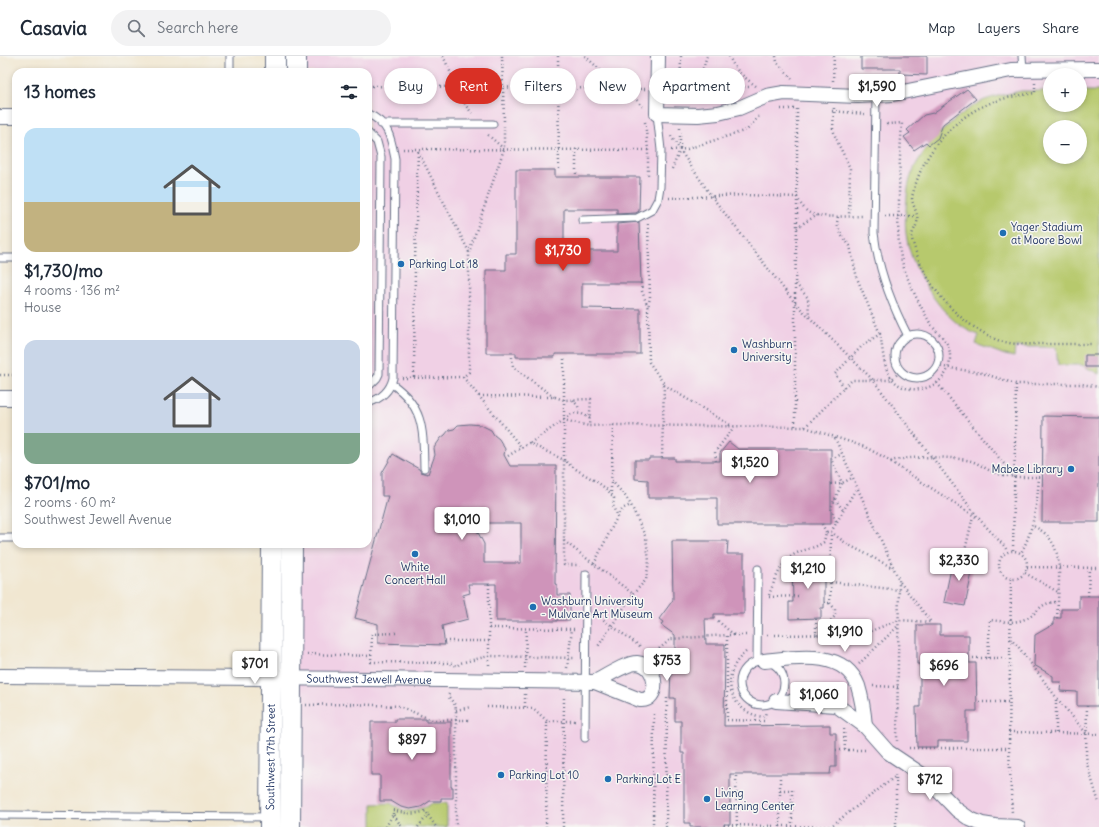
<!DOCTYPE html>
<meta charset="utf-8">
<style>
:root{--surface:#fff;--page:#f2f2f3;--text:#1f2937;--muted:#747a83;--line:#e0e1e3;--accent:#d93025}
body{margin:0;font-family:Delius,sans-serif;background:var(--page);color:var(--text);height:100vh;display:flex;flex-direction:column;font-size:15px;white-space:nowrap}
*{box-sizing:border-box;margin:0}
p{font-size:13px;color:var(--muted)}
.icon{flex:none;width:22px;height:22px;fill:none;stroke:currentColor;stroke-width:2;stroke-linecap:round;stroke-linejoin:round}
.map{position:relative;flex:1;overflow:hidden}
.panel{position:absolute;left:12px;top:12px;width:360px;height:480px;display:flex;flex-direction:column;background:var(--surface);border-radius:12px;box-shadow:0 2px 6px #0003}
.panel>*{flex:none}
.top-card{position:absolute;left:384px;top:12px;width:380px;height:36px;display:flex;gap:8px}
.fabs{position:absolute;left:1043px;top:12px;display:grid;gap:8px}
.fabs a{display:grid;place-items:center;width:44px;height:44px;border-radius:50%;background:var(--surface);box-shadow:0 2px 6px #0003;font-size:20px}
.price{position:absolute;translate:-50% -34px;padding:0 9px;border-radius:4px;background:#fff;color:#222;font-size:13px;line-height:26px;filter:drop-shadow(0 1px 2px #0008)}
.price::after{content:'';position:absolute;left:50%;top:24px;width:12px;height:9px;margin-left:-6px;background:inherit;clip-path:polygon(0 0,100% 0,50% 100%)}
.price.active{background:var(--accent);color:#fff}
ul{padding:0;list-style:none}
li{display:grid;align-content:center;gap:8px;height:212px;padding:0 12px}
li span{display:grid;place-items:center;height:124px;border-radius:12px;color:#555}
li>.icon{margin-inline-start:auto}
span .icon{width:72px;height:72px;fill:#fffc;stroke-width:1}
li b{font-size:17px}
h2{display:flex;justify-content:space-between;align-items:center;height:48px;padding:0 12px;font-size:17px}
.pill{padding:0 14px;border-radius:18px;background:var(--surface);box-shadow:0 2px 6px #0003;font-size:14px;line-height:36px}
.pill.active{background:var(--accent);color:#fff}
header{display:flex;align-items:center;gap:24px;box-sizing:border-box;height:56px;padding:0 20px;background:var(--surface);border-bottom:1px solid var(--line)}
header strong{font-size:19px}
nav{display:flex;gap:22px;margin-inline-start:auto;font-size:14px}
.search{width:280px;height:36px;background:var(--page);display:flex;align-items:center;gap:10px;box-sizing:border-box;padding:0 14px;border-radius:22px;color:var(--muted);font-size:15px}
.map>svg:first-child{display:block}
.built{fill:#f0d0e5;fill-rule:evenodd}
.green{fill:#b7c96d;stroke:#697c66;fill-rule:evenodd}
.building{fill:#cf94ba;fill-rule:evenodd}
.lines{fill:none;stroke-linecap:round;stroke-linejoin:round}
.service-casing{stroke:#666f86;stroke-width:9}
.minor-casing{stroke:#666f86;stroke-width:16}
.secondary-casing{stroke:#666f86;stroke-width:22}
.path{stroke:#666f86;stroke-width:2.5;stroke-dasharray:1 3;stroke-linecap:butt}
.service{stroke:#fff;stroke-width:7}
.minor{stroke:#fff;stroke-width:14}
.secondary{stroke:#fff;stroke-width:20}
.poi-dot{fill:#1f6fb2;stroke:#f6f6f2;stroke-width:1.5}
.labels{text-anchor:middle;dominant-baseline:central;stroke-width:3;stroke-linejoin:round;paint-order:stroke}
.poi-label{font-size:11px;fill:#1b2f5e;stroke:#f6f6f2;text-anchor:start}
.street-label{font-size:11px;fill:#1b2f5e;stroke:#f6f6f2}
</style>
<header>
<strong>Casavia</strong>
<div class="search"><svg class="icon" aria-label="search" viewBox="0 0 24 24"><circle cx="10" cy="10" r="6"/><path d="M15 15l6 6"/></svg>Search here</div>
<nav><a>Map</a><a>Layers</a><a>Share</a></nav>
</header>
<div class="map">
<svg width="1099" height="771" viewBox="0 0 1099 771">
<rect width="100%" height="100%" fill="#f6f6f2"/>
<filter id="ink" filterUnits="userSpaceOnUse"><feTurbulence type="fractalNoise" baseFrequency=".025" numOctaves="2"/><feDisplacementMap in="SourceGraphic" scale="8" xChannelSelector="R" yChannelSelector="G"/><feConvolveMatrix kernelMatrix="1 2 1 2 8 2 1 2 1" color-interpolation-filters="sRGB"/></filter>
<filter id="wash" filterUnits="userSpaceOnUse"><feTurbulence type="fractalNoise" baseFrequency=".012" numOctaves="4" result="noise"/><feDisplacementMap in="SourceGraphic" scale="16" xChannelSelector="R" yChannelSelector="G"/><feGaussianBlur stdDeviation="0.9" result="paint"/><feColorMatrix in="noise" values="0 0 0 0 0 0 0 0 0 0 0 0 0 0 0 0 0 1.4 0 .05"/><feComposite in="paint" operator="in"/></filter>
<g filter="url(#wash)">
<rect width="100%" height="100%" fill="#f1e7d1"/>
<!-- built -->
<path class="built" d="M300 0H1099V771H295L297 488H368V16H300ZM1050 19H1080V49H1050ZM1050 71H1080V101H1050Z"/>
<!-- green -->
<path class="green" d="M1021 35H1050V49H1080V35H1099V318L1082 309H1058L1056 291H1015L1014 301 1005 299 976 288 979 279C956 272 937 249 925 228 917 215 910 199 907 184 905 174 905 163 906 153 907 143 907 133 910 123 919 93 953 61 980 46 993 40 1008 38 1021 35ZM1050 71H1080V101H1050Z
M390 747 403 754 411 755 426 751 432 747H447V771H372V748Z"/>
<g id="blocks">
<!-- building -->
<path class="building" d="M861 0H927V19L900 18V13H861Z
M967 33 976 43 943 68 938 82 929 89 926 86 914 94 904 81 910 77 907 74 924 59 933 57Z
M516 114H555V121H640L639 155 636 157 617 158V153H564V195H617V168L639 166 641 227H582V252L640 253V298H555V301H516V297H486V214H506V198H516Z
M1085 299H1099V311H1085Z
M1043 360 1099 361V466H1042Z
M470 368 481 369 491 374 494 379 499 383 505 393 504 399 510 410H556L555 528H557V539H570V564H557V565H496V528H468L470 537 463 539 468 563 442 570 445 589 378 587V568L355 562 388 440H382V417L393 398 419 413 421 416 428 418 435 399 434 392 441 382 445 379 449 374 454 373 458 369ZM473 467H521V507H484V488Z
M729 386 738 393H831V468H717V442H648V424L635 423V404H649V402H675V405H720V397Z
M672 485H728L727 498H744V558H714V563H705L706 588H725L724 670 830 669V677H836V711H831L830 718H730V768H724V771H690V767H684V697H681V665H675V642H670L671 610H675V579L661 569 663 566 659 563 673 544Z
M953 503 974 507 965 550 944 546Z
M792 505H826V523H824V552H821V562L789 563V546H793Z
M1079 540H1099V650H1077V636L1060 635 1061 626H1053V620L1034 609 1035 579 1054 568V562H1061V553H1079Z
M917 569H940V579H969V607H976L977 655H967V685H938V691H917L916 651H920V608H917Z
M395 663H426V666H451V731H453V742H441V745H430L421 751 410 753 401 751 391 745H380V719H371V666H395Z"/>
</g>
</g>
<g filter="url(#ink)">
<use href="#blocks" fill-opacity="0" stroke="#666f86" stroke-width="1"/>
<g class="lines">
<defs>
<path id="service" d="M1022 0 1023 14
M230 16V0
M876 40 874 177C878 214 891 247 908 280
M368 58C389 67 391 82 395 103L393 322C390 335 380 343 368 347
M381 68H493
M368 77 377 86 381 101 379 318 377 322 368 331
M582 164 637 162 652 154 658 143 660 131 661 94 657 58
M0 202H16
M895 300a22 22 0 1 1 44 0a22 22 0 1 1-44 0Z
M392 328C425 351 423 376 424 412
M0 482H16
M757 605 758 513
M740 627a22 22 0 1 1 44 0a22 22 0 1 1-44 0Z
M585 682 586 518
M0 759 270 761"/>
<g id="minor">
<path d="M658 0 657 58 698 59 718 57 739 52 767 40 784 37 858 40 893 38 1011 14 1099 13"/>
<path d="M0 61H16"/>
<path d="M0 342H16"/>
<path d="M764 605C794 602 844 592 858 630 862 643 864 657 865 670"/>
<path id="s1" d="M0 620 369 623 595 626 640 644C660 646 659 609 637 607 626 607 605 621 595 626"/>
<path d="M776 645 836 649 865 670 888 696 921 718 930 726 957 754 970 763 982 768 995 770 1018 771"/>
</g>
<g id="secondary">
<path d="M275 16V0"/>
<path d="M296 16V0"/>
<path id="s2" d="M270 771 272 488"/>
<path d="M290 771 292 488"/>
</g>
</defs>
<!-- service casing -->
<use href="#service" class="service-casing"/>
<!-- minor casing -->
<use href="#minor" class="minor-casing"/>
<!-- secondary casing -->
<use href="#secondary" class="secondary-casing"/>
<!-- path -->
<path class="path" d="M443 0 466 50 472 57
M502 0 504 65
M558 0 559 116
M585 0 607 20 634 41 643 51
M729 0C735 15 744 21 756 30
M776 0 777 6 792 23
M833 25 834 0
M1035 27V37C1022 39 1008 41 996 45 965 55 940 79 925 106 919 117 915 129 912 141 912 150 919 157 917 167 914 176 910 177 913 187 924 225 949 257 982 276 989 280 997 285 1005 286 1016 289 1029 288 1041 288 1058 288 1076 288 1093 288
M368 30 645 33
M672 32 707 30 749 31
M686 44C698 34 702 14 707 0
M680 45 681 0
M834 52 833 73 836 83 850 112 849 160
M781 53H797V172L795 228V371
M832 55 865 58
M645 66 648 93V119
M680 72V93
M488 79 504 93
M671 80 680 94
M403 93 650 94
M576 93V121
M671 94 687 93 747 74 759 60
M418 95 469 196
M672 113 680 94 712 141 795 247 873 324 980 464 1005 491 1007 495
M669 142 745 139 797 141C800 147 803 152 808 156 819 163 851 160 864 160
M885 160H917
M838 161 837 167 839 173 842 180 850 190 857 222 880 278
M648 168 650 241 648 252
M797 172 805 166 818 159
M641 227 642 235 648 252 649 306 664 328 662 402
M796 228 808 242 809 260
M512 301 513 311 554 341
M564 303V364L589 370
M937 310 982 317 1016 328H1081L1099 331
M0 319H16
M414 321 415 205 418 93
M463 321 522 392
M402 322 463 321 469 316V196L504 93V70
M937 327 1014 420
M664 329 730 369
M844 331 835 318 863 289 880 278C884 297 882 322 903 331 924 339 949 326 950 303 951 283 938 280 930 267 920 249 909 229 903 209 897 189 898 169 899 149 899 121 900 94 902 67L887 68V67
M479 340 555 341 564 344 591 343 589 370 613 369 805 371 865 391 891 405C910 400 951 400 971 405 981 408 989 416 999 418 1012 422 1026 421 1039 421 1037 448 1034 473 1021 497
M573 344 578 350 580 358
M564 363 573 357 582 358 590 362
M613 369 612 417 611 424 626 441 631 449 646 482 649 505 646 524 633 538
M805 371 852 324H889L892 323 901 315
M835 382 899 524 897 685
M530 387 564 364V404C579 418 604 426 614 442 613 450 613 453 618 460
M508 400 529 387 564 404V509H580
M716 405 715 396 734 371
M891 406 979 463
M831 428 842 427 852 422
M611 436V425
M835 443 843 454
M836 465 831 452 842 427 831 403 842 398
M822 468 826 476
M564 485 633 538 597 592
M1013 494 1016 328
M999 509a14 14 0 1 1 28 0a14 14 0 1 1-28 0Z
M964 499 973 460
M594 508 619 457 624 452 631 449
M1027 511 1099 512
M1025 517 1058 536
M1011 523 1009 692 1012 758
M831 526 899 534
M769 539C775 524 781 504 797 497 806 493 815 492 824 486L826 476H831L847 488 893 512
M1088 540 1089 512
M769 541 801 540
M824 547H830
M597 559 641 591
M1057 562 1058 546
M816 563V579
M718 565 734 579
M489 572 576 573
M396 577 372 578 371 606 449 607 457 610 460 607 489 600 576 602
M746 579H727V664L764 665 766 655
M767 579 863 578 899 564 931 566 899 525
M817 579 835 560V553L830 547 831 476 857 431
M844 579V595
M1010 583 1017 589 1056 641 1086 677
M444 585H489V610
M489 585V528
M746 596C718 618 729 657 764 661
M307 598 371 600
M653 598 671 583 727 579
M973 602H1009
M988 602 990 564C1001 565 1014 568 1025 563 1040 557 1038 546 1058 546 1059 517 1065 484 1033 470
M859 608 899 569
M525 612 526 572
M567 612 572 573
M873 630 898 631
M449 638 448 640 455 649 456 654V771
M979 646H1009
M306 649 348 648 399 650 432 664H469
M1087 650 1086 698 1087 708 1099 747
M487 651 533 652 547 665H576
M525 651V638
M456 654 471 651
M844 673 845 694
M1009 676 1099 678
M1056 677V641
M909 692H1009
M836 694H868
M736 720 737 769
M780 734H792V770
M393 758V754C406 758 414 759 426 755L428 759
M724 769 835 771
M386 771 393 758 402 771
M418 771 428 759 436 771
M546 771 547 665
M563 771 564 640
M653 771 654 655
M666 771 667 642
M780 771V719
M830 771 896 720 895 718
M896 771V720"/>
<!-- service -->
<use href="#service" class="service"/>
<!-- minor -->
<use href="#minor" class="minor"/>
<!-- secondary -->
<use href="#secondary" class="secondary"/>
</g>
</g>
<!-- markers -->
<g class="poi-dot">
<circle cx="1003" cy="177" r="4"/>
<circle cx="401" cy="208" r="4"/>
<circle cx="734" cy="294" r="4"/>
<circle cx="1071" cy="413" r="4"/>
<circle cx="415" cy="498" r="4"/>
<circle cx="533" cy="551" r="4"/>
<circle cx="501" cy="719" r="4"/>
<circle cx="608" cy="723" r="4"/>
<circle cx="707" cy="743" r="4"/>
</g>
<g class="labels">
<!-- poi labels -->
<g class="poi-label">
<text x="1011" y="171">Yager Stadium<tspan x="1011" dy="13">at Moore Bowl</tspan></text>
<text x="409" y="208">Parking Lot 18</text>
<text x="742" y="288">Washburn<tspan x="742" dy="13">University</tspan></text>
<text x="1063" y="413" text-anchor="end">Mabee Library</text>
<text x="415" y="511" text-anchor="middle">White<tspan x="415" dy="13">Concert Hall</tspan></text>
<text x="541" y="545">Washburn University<tspan x="541" dy="13">- Mulvane Art Museum</tspan></text>
<text x="509" y="719">Parking Lot 10</text>
<text x="616" y="723">Parking Lot E</text>
<text x="715" y="737">Living<tspan x="715" dy="13">Learning Center</tspan></text>
</g>
<!-- street labels -->
<g class="street-label">
<text stroke="none"><textPath href="#s1" startOffset="369">Southwest Jewell Avenue</textPath></text>
<text stroke="none"><textPath href="#s2" startOffset="70">Southwest 17th Street</textPath></text>
</g>
</g>
</svg>
<div class="fabs">
<a>+</a>
<a>−</a>
</div>
<b class="price" style="left:877px;top:52px">$1,590</b>
<b class="price active" style="left:563px;top:216px">$1,730</b>
<b class="price" style="left:750px;top:428px">$1,520</b>
<b class="price" style="left:462px;top:485px">$1,010</b>
<b class="price" style="left:959px;top:526px">$2,330</b>
<b class="price" style="left:808px;top:534px">$1,210</b>
<b class="price" style="left:845px;top:597px">$1,910</b>
<b class="price" style="left:667px;top:626px">$753</b>
<b class="price" style="left:255px;top:629px">$701</b>
<b class="price" style="left:944px;top:631px">$696</b>
<b class="price" style="left:819px;top:660px">$1,060</b>
<b class="price" style="left:412px;top:705px">$897</b>
<b class="price" style="left:930px;top:745px">$712</b>
<div class="top-card">
<a class="pill">Buy</a>
<a class="pill active">Rent</a>
<a class="pill">Filters</a>
<a class="pill">New</a>
<a class="pill">Apartment</a>
</div>
<section class="panel">
<h2>13 homes<svg class="icon" aria-label="filters" viewBox="0 0 24 24"><path d="M4 7h16M4 17h16"/><circle cx="9" cy="7" r="2"/><circle cx="15" cy="17" r="2"/></svg></h2>
<ul>
<li><span style="background:linear-gradient(#bfe0f5 60%,#c2b280 0)"><svg class="icon" aria-label="home" viewBox="0 0 24 24"><path d="M3 11l9-7 9 7M6 9v11h12V9"/></svg></span><div><b>$1,730/mo</b><p>4 rooms · 136 m²</p><p>House</p></div></li>
<li><span style="background:linear-gradient(#c9d6e8 75%,#7fa58c 0)"><svg class="icon" aria-label="home" viewBox="0 0 24 24"><path d="M3 11l9-7 9 7M6 9v11h12V9"/></svg></span><div><b>$701/mo</b><p>2 rooms · 60 m²</p><p>Southwest Jewell Avenue</p></div></li>
</ul>
</section>
</div>
